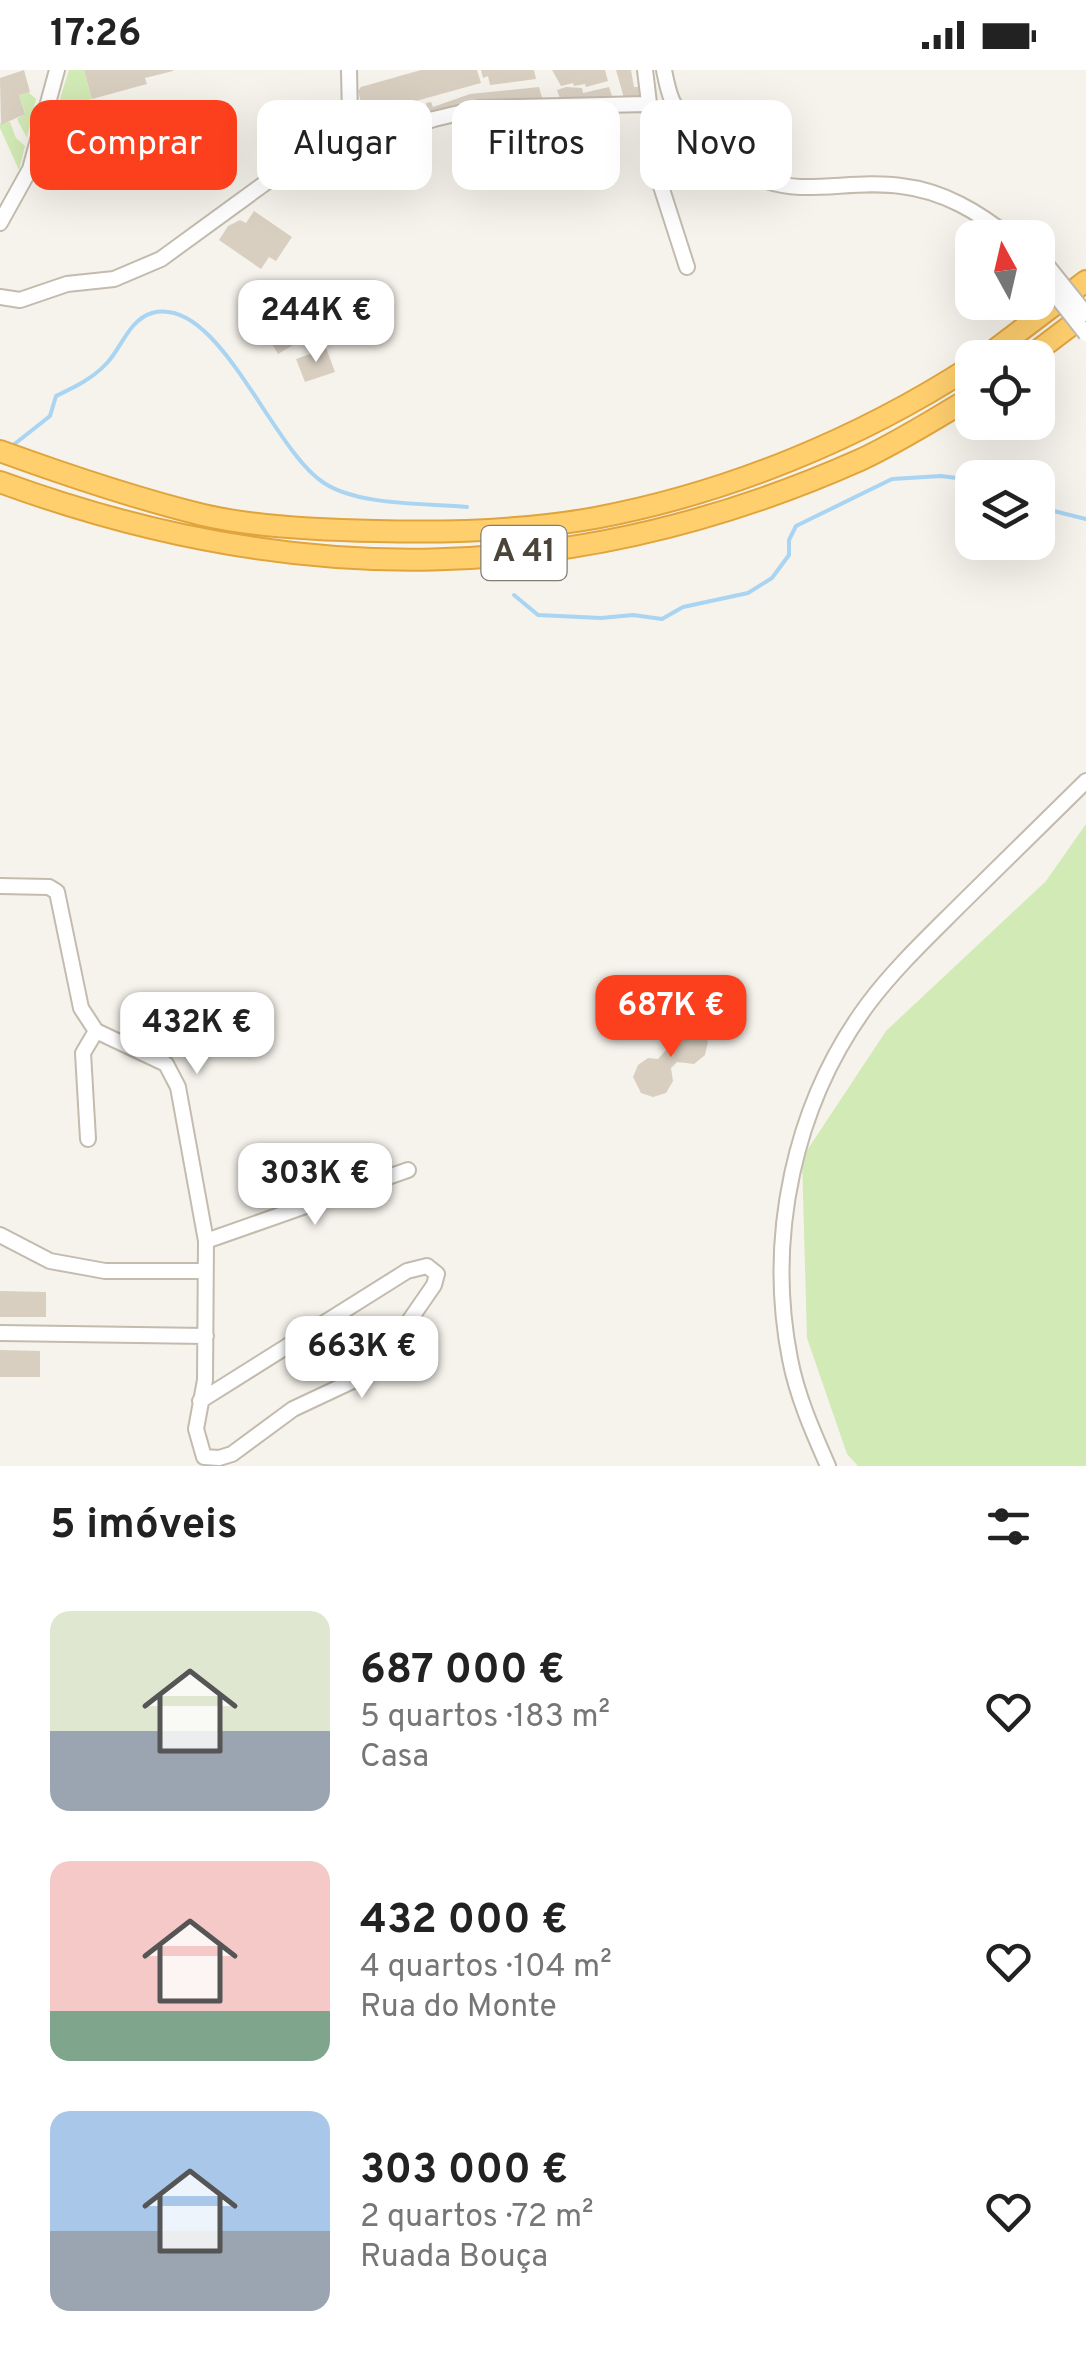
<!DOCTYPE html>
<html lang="pt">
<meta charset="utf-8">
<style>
:root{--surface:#fff;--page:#f2f2f2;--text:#222;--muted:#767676;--accent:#fc3f1d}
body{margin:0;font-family:Overpass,sans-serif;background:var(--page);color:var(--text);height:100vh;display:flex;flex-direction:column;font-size:38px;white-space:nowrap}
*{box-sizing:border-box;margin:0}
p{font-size:32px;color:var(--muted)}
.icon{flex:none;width:55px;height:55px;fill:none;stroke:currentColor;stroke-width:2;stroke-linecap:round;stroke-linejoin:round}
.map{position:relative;height:1396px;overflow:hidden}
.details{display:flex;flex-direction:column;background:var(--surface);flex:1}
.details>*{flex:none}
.hud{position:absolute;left:30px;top:30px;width:1028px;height:90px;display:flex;gap:20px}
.needle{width:65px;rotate:352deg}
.buttons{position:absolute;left:955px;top:150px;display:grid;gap:20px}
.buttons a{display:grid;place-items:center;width:100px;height:100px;border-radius:20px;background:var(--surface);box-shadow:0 10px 40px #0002;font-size:50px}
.price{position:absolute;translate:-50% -85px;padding:0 22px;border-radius:20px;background:#fff;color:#222;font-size:32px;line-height:65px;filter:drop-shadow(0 2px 5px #0008)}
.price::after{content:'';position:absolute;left:50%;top:60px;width:30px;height:22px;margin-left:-15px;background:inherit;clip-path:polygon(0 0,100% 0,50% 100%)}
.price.active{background:var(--accent);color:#fff}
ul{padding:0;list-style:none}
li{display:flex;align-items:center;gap:30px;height:250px;padding:0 50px}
li span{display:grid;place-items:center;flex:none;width:280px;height:200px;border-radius:20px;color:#555}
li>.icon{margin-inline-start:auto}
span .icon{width:120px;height:120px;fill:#fffc;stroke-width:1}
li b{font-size:42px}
h2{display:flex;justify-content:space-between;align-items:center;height:120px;padding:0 50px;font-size:42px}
.tag{padding:0 35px;border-radius:20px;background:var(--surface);box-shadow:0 10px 40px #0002;font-size:35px;line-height:90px}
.tag.active{background:var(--accent);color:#fff}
.status{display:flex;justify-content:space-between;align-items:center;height:70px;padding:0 50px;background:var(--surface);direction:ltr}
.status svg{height:28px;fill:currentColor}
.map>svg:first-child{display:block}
.green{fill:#d2eab5}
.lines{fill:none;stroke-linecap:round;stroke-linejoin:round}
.stream{stroke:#a9d4f2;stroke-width:4}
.building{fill:#d8cfc1}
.minor-casing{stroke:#c2bbae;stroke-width:18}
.highway-casing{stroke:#e0a43c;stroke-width:24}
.minor{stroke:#fff;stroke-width:14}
.highway{stroke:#ffcf6e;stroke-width:20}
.minor-bridge-casing{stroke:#c2bbae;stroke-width:18;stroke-linecap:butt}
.minor-bridge{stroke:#fff;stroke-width:14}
.labels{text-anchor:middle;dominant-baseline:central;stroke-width:9;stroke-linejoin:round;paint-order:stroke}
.shield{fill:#fff;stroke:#817c74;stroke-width:2.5}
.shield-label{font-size:32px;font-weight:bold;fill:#4b4439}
</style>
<div class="status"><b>17:26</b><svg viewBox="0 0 49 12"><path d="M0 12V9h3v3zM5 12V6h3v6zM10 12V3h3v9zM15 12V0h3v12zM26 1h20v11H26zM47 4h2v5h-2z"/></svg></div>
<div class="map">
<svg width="1086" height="1396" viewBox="0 0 1086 1396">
<rect width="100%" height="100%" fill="#f6f3ec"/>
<!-- green -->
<path class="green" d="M69 0H84L92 29 57 38Z
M28 22 36 29 27 68 17 49 25 43 19 25Z
M10 52 16 68 25 76 19 100 0 58V53Z
M1086 754V1396H858L847 1384 807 1268 802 1088 886 961 1046 811Z"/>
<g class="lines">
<!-- stream -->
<path class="stream" d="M12 376 50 346 56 326C75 317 92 309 107 293 122 277 129 250 152 243 219 225 271 379 324 413 359 436 426 433 467 437
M1038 433 1054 441 1086 449
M514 525 538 545 601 548 633 545 662 549 683 537 748 523 772 508 789 485V470L796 456 892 409 941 406 972 410"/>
</g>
<!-- building -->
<path class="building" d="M24 0 30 22 19 25 25 44 1 55 0 8Z
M84 0H173V1L145 8 147 14 92 29Z
M421 0H477L481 13 369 44 367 39 363 40 358 21 361 17Z
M481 0H534L536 9 490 15 488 6 483 8Z
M552 0H605L608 11 586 17 585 14 574 16 573 13 561 16Z
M616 0H631L634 17H642L643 28H624Z
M539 17 543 31 370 64 367 54 427 38 426 33 431 32 433 37 470 24Z
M566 17 582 18 583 23 609 17 613 29 561 31 557 20Z
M254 141 292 167 276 191 269 187 261 199 219 170 228 156 240 150 246 153Z
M305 223 325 256 278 284 255 245 283 229 287 236Z
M326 278 335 302 305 312 296 289Z
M682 953 702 959 708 972 705 985 694 994 677 992 671 998 673 1011 666 1023 653 1027 641 1023 633 1007 638 995 648 988 658 989 666 980 670 960Z
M0 1221 46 1222V1247H0Z
M0 1280 40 1281V1307H0Z"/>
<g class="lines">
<defs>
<path id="minor" d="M645 0 658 107 687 197
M664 0C666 10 668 21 672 30 693 77 749 115 800 117 833 118 868 111 901 116 944 121 978 142 1011 168
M347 61 370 70 434 49 480 38 647 34
M0 153 30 99 57 0
M0 227 20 230 67 214 114 209 161 189 268 111 338 72 347 61 350 47 349 0
M0 816 49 817 57 822 81 938 96 961 166 994 178 1017 206 1171 205 1310 196 1359 204 1387
M88 1069 83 983 96 961
M0 1165 50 1191 105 1201H205
M206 1171 408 1100
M0 1263 206 1266
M200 1331 407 1201 427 1196 437 1204 434 1215 387 1283 359 1308 293 1339 232 1384 219 1388 204 1387
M828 1396C813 1362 797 1326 790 1289 766 1167 794 1034 868 934 895 898 929 866 961 834 1003 793 1044 752 1086 711"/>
<path id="highway" d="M984 288 1086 211
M1028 288 1086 244
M0 381C66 405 134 428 203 445 254 457 323 460 376 461 449 463 523 461 595 448 728 423 859 369 972 296
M0 412C295 520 572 518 860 390 899 372 936 348 972 327"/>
</defs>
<!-- minor casing -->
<use href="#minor" class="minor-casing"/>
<!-- highway casing -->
<use href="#highway" class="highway-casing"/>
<!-- minor -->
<use href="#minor" class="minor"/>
<!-- highway -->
<use href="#highway" class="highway"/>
<defs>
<path id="minor-bridge" d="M1038 184 1086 244
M1038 203 1086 264"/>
</defs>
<!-- minor-bridge casing -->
<use href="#minor-bridge" class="minor-bridge-casing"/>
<!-- minor-bridge -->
<use href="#minor-bridge" class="minor-bridge"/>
</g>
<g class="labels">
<!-- shield labels -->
<rect class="shield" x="481.5" y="456" width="85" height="54" rx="8"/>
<g class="shield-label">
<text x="524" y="483">A 41</text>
</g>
</g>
</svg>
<div class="buttons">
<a><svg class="needle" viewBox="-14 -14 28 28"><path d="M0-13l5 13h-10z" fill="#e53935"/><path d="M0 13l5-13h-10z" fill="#767676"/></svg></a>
<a><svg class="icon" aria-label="locate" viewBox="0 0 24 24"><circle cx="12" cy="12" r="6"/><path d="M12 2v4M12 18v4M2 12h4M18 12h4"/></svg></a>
<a><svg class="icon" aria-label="layers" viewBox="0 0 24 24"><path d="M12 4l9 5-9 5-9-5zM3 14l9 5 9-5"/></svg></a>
</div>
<b class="price" style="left:316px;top:295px">244K €</b>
<b class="price active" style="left:671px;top:990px">687K €</b>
<b class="price" style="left:197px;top:1007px">432K €</b>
<b class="price" style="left:315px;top:1158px">303K €</b>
<b class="price" style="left:362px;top:1331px">663K €</b>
<div class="hud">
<a class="tag active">Comprar</a>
<a class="tag">Alugar</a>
<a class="tag">Filtros</a>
<a class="tag">Novo</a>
</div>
</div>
<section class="details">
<h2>5 imóveis<svg class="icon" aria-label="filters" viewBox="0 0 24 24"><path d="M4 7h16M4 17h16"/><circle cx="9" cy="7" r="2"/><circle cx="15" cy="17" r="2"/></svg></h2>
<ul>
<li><span style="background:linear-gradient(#dfe7d0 60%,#9aa5b1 0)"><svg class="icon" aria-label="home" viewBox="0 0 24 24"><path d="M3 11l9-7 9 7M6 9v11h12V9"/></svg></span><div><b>687 000 €</b><p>5 quartos · 183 m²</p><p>Casa</p></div><svg class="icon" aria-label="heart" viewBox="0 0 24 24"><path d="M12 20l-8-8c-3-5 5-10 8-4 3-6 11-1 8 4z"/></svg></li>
<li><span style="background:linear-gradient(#f6c9c9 75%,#7fa58c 0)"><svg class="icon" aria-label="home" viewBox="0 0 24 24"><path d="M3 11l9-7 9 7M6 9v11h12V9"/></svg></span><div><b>432 000 €</b><p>4 quartos · 104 m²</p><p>Rua do Monte</p></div><svg class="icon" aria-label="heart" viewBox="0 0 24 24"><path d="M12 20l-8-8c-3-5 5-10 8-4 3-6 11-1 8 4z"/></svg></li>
<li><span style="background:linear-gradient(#a9c7e8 60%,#9aa5b1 0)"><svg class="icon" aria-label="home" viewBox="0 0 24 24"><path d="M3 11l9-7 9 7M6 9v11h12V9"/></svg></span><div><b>303 000 €</b><p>2 quartos · 72 m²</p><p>Ruada Bouça</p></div><svg class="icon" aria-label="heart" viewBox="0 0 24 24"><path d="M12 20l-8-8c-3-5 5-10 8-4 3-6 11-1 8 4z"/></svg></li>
</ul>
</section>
